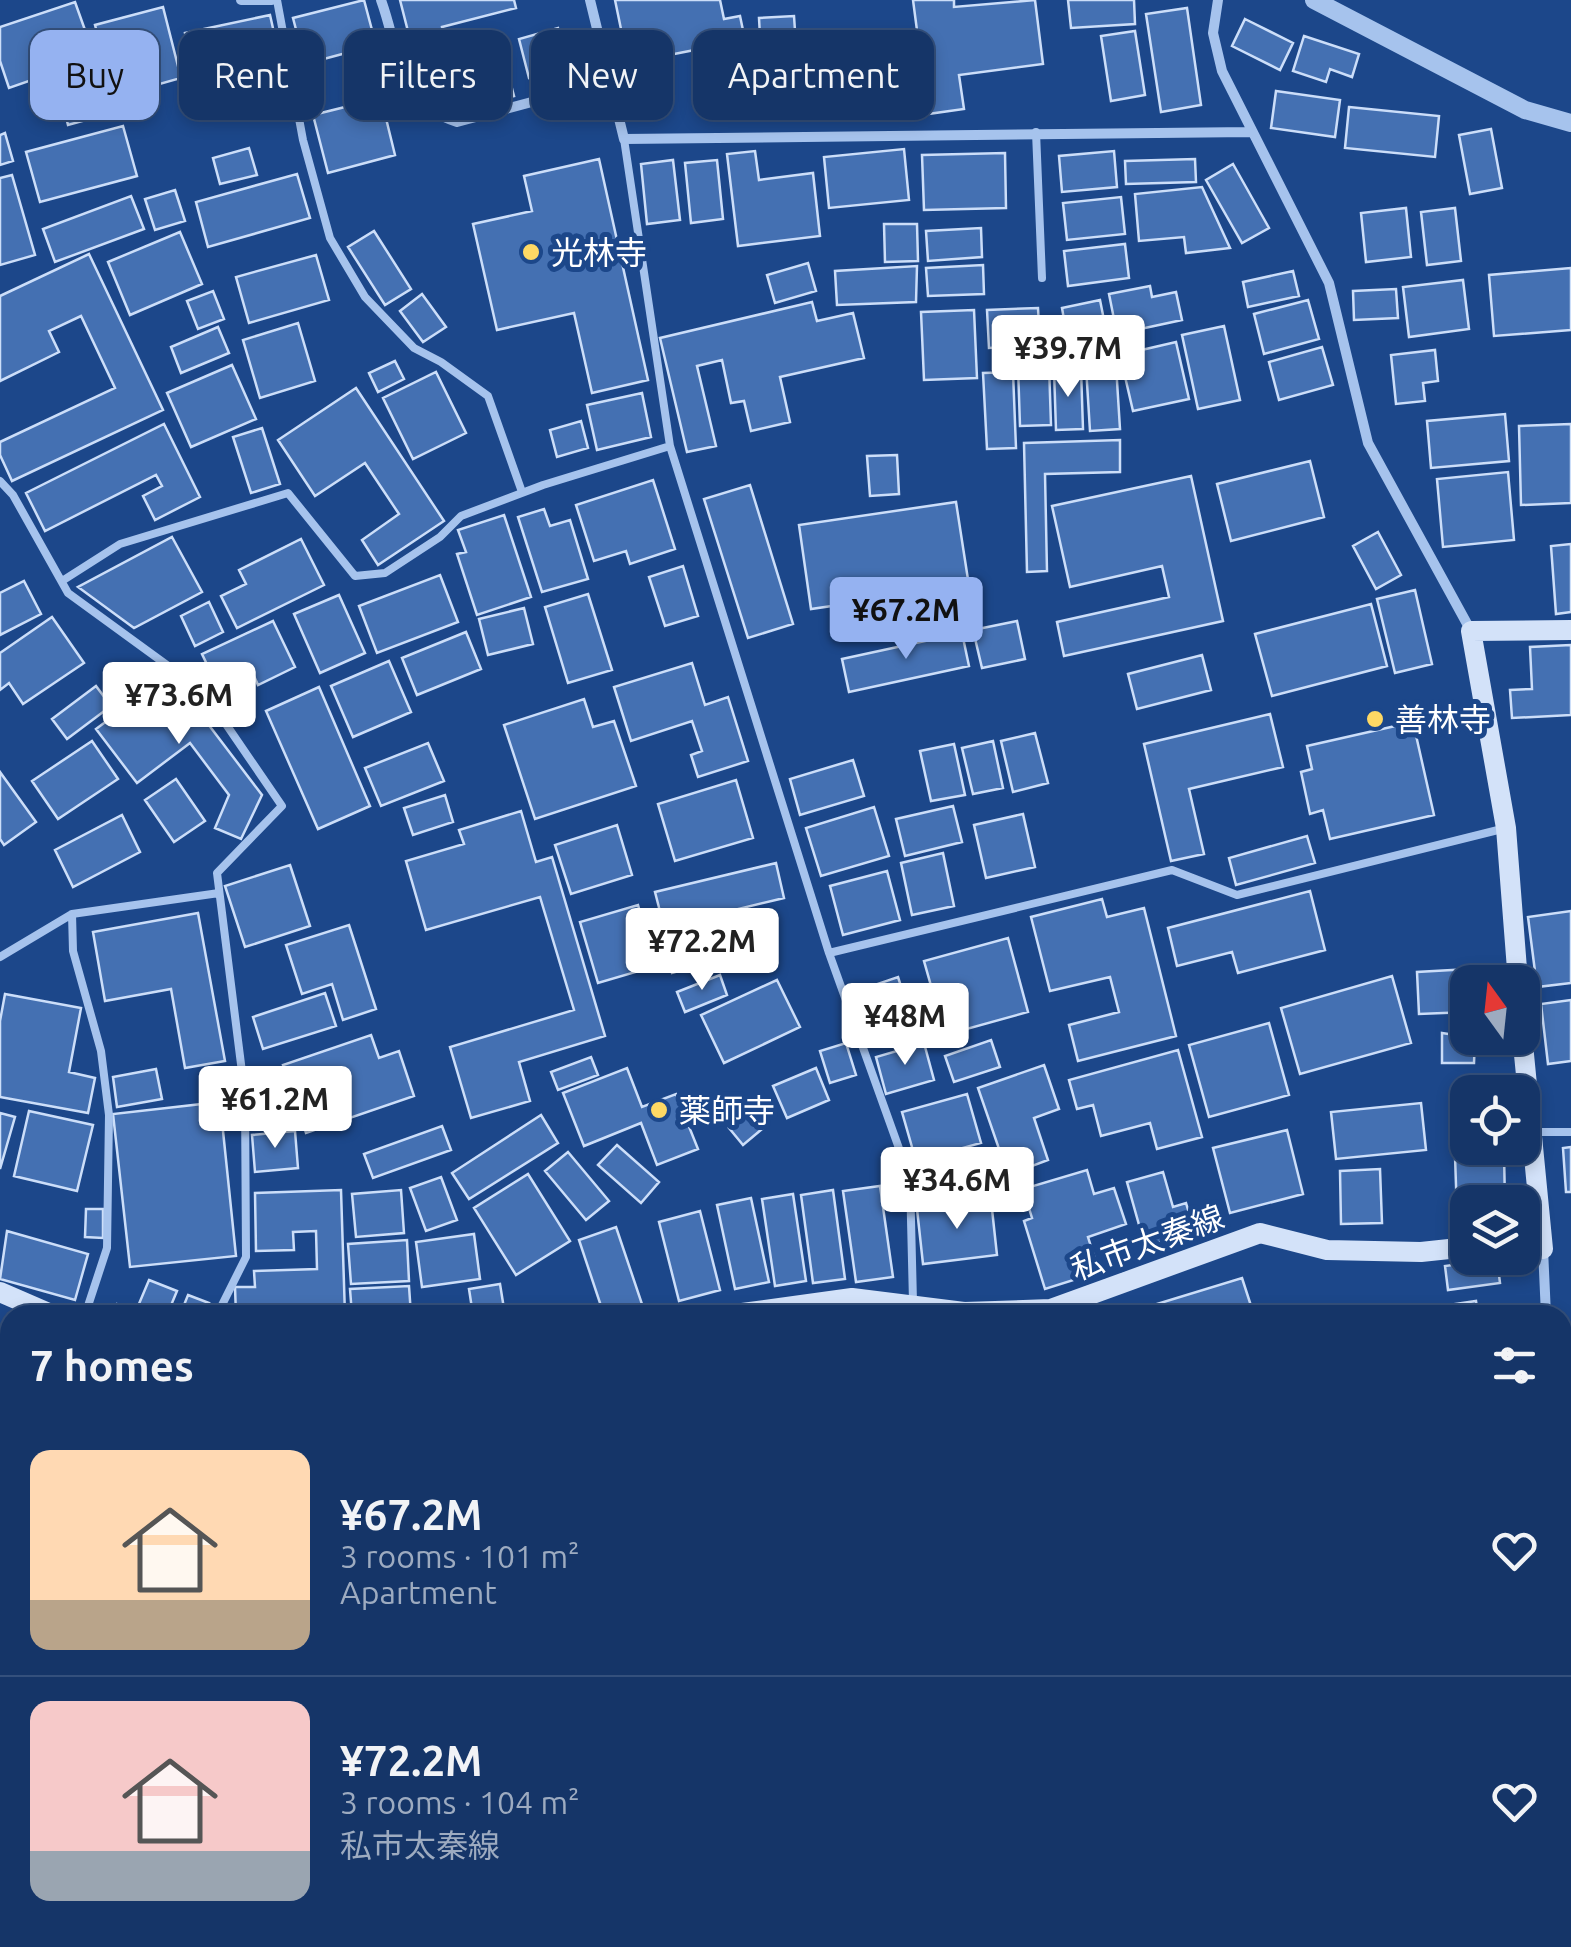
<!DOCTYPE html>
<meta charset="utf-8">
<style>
:root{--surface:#153568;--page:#1e3d6e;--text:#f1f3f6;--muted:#9dabc0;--line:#34507c;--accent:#95b2f1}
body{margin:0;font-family:Ubuntu,"Noto Sans JP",sans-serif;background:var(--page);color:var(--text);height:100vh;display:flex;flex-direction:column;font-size:38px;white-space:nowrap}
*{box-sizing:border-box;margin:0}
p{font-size:32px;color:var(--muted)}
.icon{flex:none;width:55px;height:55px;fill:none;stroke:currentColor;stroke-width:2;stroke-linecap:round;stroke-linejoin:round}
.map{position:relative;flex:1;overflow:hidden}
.drawer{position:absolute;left:0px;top:1305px;width:1572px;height:642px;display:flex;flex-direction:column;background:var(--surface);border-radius:30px 30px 0 0;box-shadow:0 5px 15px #0003,0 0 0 2px var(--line)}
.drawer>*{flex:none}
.guide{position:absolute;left:30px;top:30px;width:1000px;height:90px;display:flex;gap:20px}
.needle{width:65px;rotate:345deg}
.controls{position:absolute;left:1450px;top:965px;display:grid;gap:20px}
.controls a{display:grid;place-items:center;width:90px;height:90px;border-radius:20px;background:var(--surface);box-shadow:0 5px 15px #0003,0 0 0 2px var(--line);font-size:50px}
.price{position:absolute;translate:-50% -85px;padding:0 22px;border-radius:10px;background:#fff;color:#222;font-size:32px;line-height:65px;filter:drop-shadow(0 2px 5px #0008)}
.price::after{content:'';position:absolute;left:50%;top:60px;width:30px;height:22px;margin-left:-15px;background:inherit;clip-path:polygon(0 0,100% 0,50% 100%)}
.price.active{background:var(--accent);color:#111}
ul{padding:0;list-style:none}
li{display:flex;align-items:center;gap:30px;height:250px;padding:0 30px}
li+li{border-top:2px solid var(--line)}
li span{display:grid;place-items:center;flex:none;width:280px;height:200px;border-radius:20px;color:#555}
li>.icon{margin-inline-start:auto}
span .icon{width:120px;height:120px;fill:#fffc;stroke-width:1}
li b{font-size:42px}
h2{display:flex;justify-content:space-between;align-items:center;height:120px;padding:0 30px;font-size:42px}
.pill{padding:0 35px;border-radius:20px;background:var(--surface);box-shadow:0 5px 15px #0003,0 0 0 2px var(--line);font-size:35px;line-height:90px}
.pill.active{background:var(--accent);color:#111}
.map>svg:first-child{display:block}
.green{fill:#2f60a8}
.building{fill:#4470b2;stroke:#ccdef9;stroke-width:2.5}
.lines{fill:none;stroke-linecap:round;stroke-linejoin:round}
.service{stroke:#a6c3ed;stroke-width:8}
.minor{stroke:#a6c3ed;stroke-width:10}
.tertiary{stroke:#a6c3ed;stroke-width:18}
.secondary{stroke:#d3e2f9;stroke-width:20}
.poi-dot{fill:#fdd864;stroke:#1c478a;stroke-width:4}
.labels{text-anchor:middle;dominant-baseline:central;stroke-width:10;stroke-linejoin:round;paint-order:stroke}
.poi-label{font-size:32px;fill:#fff;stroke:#1c478a;text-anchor:start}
.street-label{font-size:32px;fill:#fff;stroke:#1c478a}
</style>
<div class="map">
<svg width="1571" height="1947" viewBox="0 0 1571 1947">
<rect width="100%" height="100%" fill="#1c478a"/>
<!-- green -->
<path class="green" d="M113 1938H1138V1947H123Z"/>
<!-- building -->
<path class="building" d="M364 0 376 45 305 64 293 18Z
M400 0H514L516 8 442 27 445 43 413 51Z
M615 0H720L724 19 740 16 760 111 725 118 710 47 628 63Z
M913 0H954V7L1035 0 1043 64 959 75 964 109 928 114Z
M1068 0H1134L1135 24 1071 28Z
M75 2 95 58 9 88 0 61V27Z
M163 7 181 78 149 87 139 50 104 59 95 25Z
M1187 8 1201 105 1161 112 1146 14Z
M270 15 282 68 195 86 185 33Z
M794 16 799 89 763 91 759 18Z
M1245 19 1293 43 1280 70 1232 46Z
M558 28 569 68 529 78 519 39Z
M1135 31 1145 95 1111 101 1101 36Z
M1304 36 1359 54 1352 77 1330 69 1326 82 1293 71Z
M505 62 514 96 447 113 438 80Z
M132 74 141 105 68 125 60 94Z
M283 79 290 106 269 111 263 84Z
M1276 91 1340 100 1335 137 1271 128Z
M381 98 395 155 328 173 313 115Z
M1349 107 1439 116 1435 157 1345 148Z
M123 126 137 176 40 202 26 152Z
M1491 129 1502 188 1470 194 1459 135Z
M5 133 13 161 0 165V135Z
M249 148 257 175 220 184 213 158Z
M904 149 909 200 829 208 824 157Z
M755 151 759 180 813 173 820 236 738 246 727 154Z
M1114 151 1117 187 1062 192 1059 156Z
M1005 153 1006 208 924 210 922 155Z
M599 159 648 380 592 393 574 313 497 330 473 224 532 211 524 176Z
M1195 159 1196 182 1126 184 1125 161Z
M673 160 680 220 647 224 641 164Z
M717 160 723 219 691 223 685 163Z
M1233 164 1269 228 1242 243 1206 180Z
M297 174 310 218 208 247 196 202Z
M12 175 35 255 0 265V178Z
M1202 187 1230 248 1186 253 1184 237 1139 241 1135 194Z
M175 190 185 221 155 230 145 199Z
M131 196 144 229 55 262 43 229Z
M1121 197 1125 234 1067 240 1063 203Z
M1406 208 1411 257 1366 262 1361 213Z
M1455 208 1461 261 1427 265 1421 212Z
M884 224H917L918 261 885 262Z
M981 228 982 257 928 261 926 231Z
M374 231 411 289 385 305 348 247Z
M180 232 202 284 130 315 108 262Z
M1125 244 1129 278 1068 286 1064 251Z
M89 254 163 410 12 481 0 455V442L115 388 81 316 49 331 59 352 0 381V296Z
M316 255 329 300 249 323 236 277Z
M808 263 816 291 775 303 767 275Z
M983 265 984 294 928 296 926 268Z
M917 266 916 302 837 305 835 271Z
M1571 268V330L1494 336 1489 275Z
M1293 271 1299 296 1248 307 1243 282Z
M1463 280 1469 329 1409 337 1403 287Z
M1150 286 1152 297 1176 292 1182 320 1117 334 1109 294Z
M1396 289 1398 318 1354 320 1353 291Z
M213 291 224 319 198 329 187 301Z
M422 294 446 327 423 342 400 311Z
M1100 300 1108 340 1069 348 1062 308Z
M1308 300 1319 339 1264 354 1254 314Z
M812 302 817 321 853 313 864 358 780 377 790 422 751 431 744 401 731 403 722 360 697 366 716 446 687 452 660 338Z
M1038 308 1040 345 989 348 987 310Z
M974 310 977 378 924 380 921 312Z
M298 323 315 381 260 398 243 340Z
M1224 326 1240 400 1198 409 1182 335Z
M218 327 229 353 181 373 171 347Z
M1176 342 1189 399 1133 411 1120 355Z
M1322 347 1333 385 1279 400 1269 362Z
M1435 350 1438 381 1423 383 1425 401 1396 404 1391 355Z
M395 361 404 379 378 392 369 373Z
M232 365 256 419 191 447 167 393Z
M1049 365 1051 425 1020 426 1018 367Z
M1116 365 1120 429 1090 431 1086 367Z
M1081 369 1083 429 1056 430 1054 370Z
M436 372 466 433 413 459 383 398Z
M1013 372 1016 448 987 449 983 373Z
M356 388 444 521 378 565 362 540 399 514 365 463 315 496 278 440Z
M642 393 651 437 597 450 587 405Z
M1505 414 1509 461 1431 468 1427 421Z
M581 421 588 448 557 457 550 430Z
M164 424 200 497 155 520 143 496 162 486 156 475 45 531 26 493Z
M1571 424V503L1521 505 1519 426Z
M262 428 280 484 251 493 233 437Z
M1120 440V472L1045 474 1047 571 1027 572 1024 443Z
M897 455 899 494 870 496 867 456Z
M1310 461 1324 517 1231 541 1217 484Z
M1508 472 1514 540 1443 547 1437 479Z
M1191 476 1223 621 1064 656 1057 622 1169 597 1162 566 1070 587 1052 506Z
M653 480 675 549 630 564 626 551 594 561 576 505Z
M750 485 793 624 748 638 704 499Z
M956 502 969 586 811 609 799 525Z
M544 509 550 526 570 520 588 579 542 592 518 517Z
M504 515 531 597 477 615 457 554 466 552 458 530Z
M1378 532 1401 575 1376 589 1353 546Z
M172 537 202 592 134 628 78 587Z
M301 539 324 585 237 628 221 596 246 584 239 570Z
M1571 544V612L1556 614 1551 546Z
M683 566 698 616 665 626 649 577Z
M440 575 458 622 377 653 359 606Z
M24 581 41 614 0 635V593Z
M1415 590 1432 664 1395 673 1377 599Z
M588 594 612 670 568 683 545 607Z
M339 595 365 653 320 673 294 614Z
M209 602 223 632 195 646 181 616Z
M1371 604 1387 666 1272 696 1255 634Z
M524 608 533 644 488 655 479 619Z
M52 617 84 663 23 704 9 683 0 690V653Z
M273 621 295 667 258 685 249 665 215 681 202 654Z
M1017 621 1025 659 982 668 973 630Z
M466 632 481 669 417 695 402 658Z
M962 633 969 666 849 692 842 659Z
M1571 645V715L1512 718 1510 690 1532 689 1530 647Z
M1202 655 1211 690 1137 709 1128 674Z
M389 661 411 712 353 737 331 686Z
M692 663 705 705 728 697 748 761 698 777 691 755 702 751 692 721 631 741 614 687Z
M170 674 262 795 241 839 215 828 229 795 190 743 137 783 96 729Z
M96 686 111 706 67 739 52 719Z
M319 687 370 806 318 829 266 711Z
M584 699 593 727 614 721 636 786 535 819 504 725Z
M1270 714 1283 767 1189 789 1204 854 1171 861 1144 744Z
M1413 722 1434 815 1330 839 1323 810 1310 814 1301 772 1312 769 1307 746Z
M1035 733 1048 783 1013 792 1001 741Z
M92 741 118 779 58 819 32 781Z
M993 741 1003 788 973 794 962 748Z
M428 743 444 781 381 806 365 768Z
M954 744 965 795 931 801 920 751Z
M853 760 864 796 800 815 790 779Z
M0 772 36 822 4 845 0 839Z
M176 779 205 821 174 842 145 800Z
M736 780 753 838 675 861 658 804Z
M445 795 453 822 413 835 404 808Z
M953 806 962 842 905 856 896 819Z
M874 807 889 856 821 876 806 828Z
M521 811 536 862 552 857 605 1036 519 1062 530 1101 471 1118 450 1047 574 1010 540 897 426 930 406 861 464 844 459 830Z
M1023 814 1035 867 986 878 974 825Z
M122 815 140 852 73 887 55 850Z
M617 825 632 875 571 894 555 845Z
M1307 836 1315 863 1236 885 1229 858Z
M943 853 954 906 912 915 901 863Z
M776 863 784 898 664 927 655 892Z
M290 865 310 926 245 947 225 886Z
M887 871 900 920 843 935 830 886Z
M1310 891 1325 950 1238 973 1232 952 1177 966 1168 928Z
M1102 899 1107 917 1144 908 1176 1036 1078 1061 1069 1025 1119 1012 1110 977 1050 991 1031 917Z
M638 905 656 966 598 983 580 922Z
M1571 911V983L1537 987 1528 917Z
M198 913 225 1061 185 1068 171 989 105 1001 93 932Z
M349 925 376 1009 343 1020 332 984 302 994 286 945Z
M1008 938 1028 1012 945 1035 924 961Z
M698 947 703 964 672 973 667 956Z
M1487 968 1488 982H1468V1012L1419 1014 1417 972Z
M720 975 727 995 685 1012 677 992Z
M1392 976 1411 1043 1300 1074 1281 1008Z
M898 977 913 1024 869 1038 854 992Z
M777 980 800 1027 724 1063 701 1015Z
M325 993 336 1026 263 1049 253 1017Z
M5 994 81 1008 69 1072 95 1078 88 1113 0 1097V1021Z
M1571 1000V1061L1548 1064 1541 1004Z
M1269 1023 1289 1095 1209 1117 1189 1045Z
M1442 1033 1475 1038 1474 1063H1442Z
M371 1035 379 1058 399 1051 414 1096 306 1133 283 1065Z
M991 1040 1000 1067 954 1082 945 1056Z
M846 1043 856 1075 830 1083 820 1051Z
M924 1043 934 1080 886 1094 876 1057Z
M1178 1050 1202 1137 1157 1149 1150 1123 1101 1136 1093 1105 1077 1109 1069 1080Z
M591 1057 598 1075 558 1090 551 1072Z
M1044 1065 1059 1109 1034 1118 1048 1160 1008 1175 978 1088Z
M627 1068 642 1107 676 1094 698 1149 657 1165 641 1123 584 1146 563 1093Z
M816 1068 829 1100 787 1118 773 1086Z
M156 1069 162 1099 117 1107 113 1077Z
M967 1094 981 1143 916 1161 902 1112Z
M220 1102 236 1256 130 1267 113 1114Z
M1421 1103 1426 1150 1336 1159 1331 1112Z
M29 1111 93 1125 77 1191 14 1176Z
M0 1113 15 1117 0 1169Z
M749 1113 762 1129 743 1145 729 1128Z
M541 1115 558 1143 469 1199 452 1173Z
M442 1126 451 1150 373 1178 364 1154Z
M1287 1130 1303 1194 1230 1213 1213 1148Z
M295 1131 298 1168 255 1172 252 1135Z
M617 1145 659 1182 641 1203 598 1165Z
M1571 1147V1192H1566L1563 1148Z
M568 1152 609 1201 586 1220 545 1171Z
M1504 1154 1505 1202H1468V1214H1457L1455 1156Z
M1380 1169 1382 1223 1341 1224 1340 1171Z
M1087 1170 1094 1194 1114 1188 1126 1224 1088 1237 1099 1272 1045 1289 1024 1221 1032 1218 1023 1189Z
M1163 1172 1173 1207 1186 1203 1195 1233 1145 1246 1127 1182Z
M528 1174 570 1241 516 1275 474 1208Z
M441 1177 457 1220 426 1231 410 1188Z
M880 1186 893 1277 856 1282 843 1191Z
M341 1190 345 1315H236L235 1287H255L254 1271 317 1269 316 1231 293 1232 294 1250 256 1251 255 1193Z
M401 1190 404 1233 356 1237 352 1194Z
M833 1190 845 1279 813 1283 801 1195Z
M793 1194 806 1281 775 1286 762 1199Z
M751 1198 769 1282 735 1289 717 1205Z
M991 1200 997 1255 923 1264 917 1209Z
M86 1209H103V1238L85 1237Z
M700 1211 720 1290 679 1301 659 1222Z
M616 1227 645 1313 640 1315H604L579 1240Z
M7 1231 88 1254 75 1300 0 1279Z
M474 1234 480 1279 422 1287 416 1242Z
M407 1240 409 1281 351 1284 348 1244Z
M1497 1259 1500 1283 1448 1290 1445 1266Z
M1242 1278 1254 1315H1121Z
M149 1280 177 1291 167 1315H113L117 1304 136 1311Z
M500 1284 505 1315H473L469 1289Z
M409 1286 411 1315H352L350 1289Z
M188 1295 209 1303 204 1315H180Z
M1476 1301 1478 1315H1436L1435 1307Z
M1571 1351V1436L1562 1437V1352Z
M5 1404 10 1407V1475L0 1470V1414Z
M0 1774 10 1778V1837L0 1834Z
M1163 1938H1493L1495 1947H1165Z"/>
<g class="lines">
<!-- service -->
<path class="service" d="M277 0 303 140 330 238 365 297 414 348 441 362 488 396 522 492
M1036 132 1042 278
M624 139 670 446 829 953 910 1179 913 1302
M0 481 13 495 68 593 204 692 282 806 217 873 245 1096 246 1257 217 1315
M62 581 120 544 288 493 355 576 385 573 440 537 461 516 543 485 670 446
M72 914 73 951 101 1051 109 1115 107 1248 85 1315
M829 953 1172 870 1237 895 1502 829
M0 957 72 914 219 893
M1535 1132H1571
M0 1549 10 1531"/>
<!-- minor -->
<path class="minor" d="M241 0H272
M381 0C400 52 396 103 457 122L610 81
M590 0 624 139 1251 132
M1218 0 1213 33 1222 71 1329 283 1368 443 1471 631
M1543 1249 1546 1315
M1562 1468 1571 1469
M1562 1556 1571 1633
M1138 1947V1938"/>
<!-- tertiary -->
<path class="tertiary" d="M1314 0 1525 110 1571 123"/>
<!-- secondary -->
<path class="secondary" d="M1518 982 1506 828 1471 631 1571 630
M1522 1034 1543 1249 1522 1247
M0 1292 53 1315
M727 1315 852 1298 964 1312 1051 1309 1260 1233 1327 1250 1421 1252 1468 1247"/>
</g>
<!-- markers -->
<g class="poi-dot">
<circle cx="531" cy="252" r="10"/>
<circle cx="1375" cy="719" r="10"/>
<circle cx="659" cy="1110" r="10"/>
</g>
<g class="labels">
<!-- poi labels -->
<g class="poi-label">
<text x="551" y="252">光林寺</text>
<text x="1395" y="719">善林寺</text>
<text x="679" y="1110">薬師寺</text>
</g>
<!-- street labels -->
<g class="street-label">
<text transform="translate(1147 1242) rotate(-20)">私市太秦線</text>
</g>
</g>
</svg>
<div class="controls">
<a><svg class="needle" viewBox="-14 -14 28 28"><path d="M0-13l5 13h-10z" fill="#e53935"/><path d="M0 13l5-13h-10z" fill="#9dabc0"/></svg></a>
<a><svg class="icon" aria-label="locate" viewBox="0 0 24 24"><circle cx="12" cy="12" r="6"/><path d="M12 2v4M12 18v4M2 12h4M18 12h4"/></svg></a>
<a><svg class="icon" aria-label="layers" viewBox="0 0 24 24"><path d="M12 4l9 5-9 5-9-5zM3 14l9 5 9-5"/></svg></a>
</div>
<b class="price" style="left:1068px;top:400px">¥39.7M</b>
<b class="price active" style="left:906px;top:662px">¥67.2M</b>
<b class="price" style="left:179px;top:747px">¥73.6M</b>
<b class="price" style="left:702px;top:993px">¥72.2M</b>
<b class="price" style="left:905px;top:1068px">¥48M</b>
<b class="price" style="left:275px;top:1151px">¥61.2M</b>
<b class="price" style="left:957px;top:1232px">¥34.6M</b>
<div class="guide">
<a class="pill active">Buy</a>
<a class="pill">Rent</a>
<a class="pill">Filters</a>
<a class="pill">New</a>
<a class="pill">Apartment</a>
</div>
<section class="drawer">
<h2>7 homes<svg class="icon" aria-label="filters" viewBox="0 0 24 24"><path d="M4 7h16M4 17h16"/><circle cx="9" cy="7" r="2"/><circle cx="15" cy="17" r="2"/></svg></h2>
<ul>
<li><span style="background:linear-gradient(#ffd9b3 75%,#b9a48a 0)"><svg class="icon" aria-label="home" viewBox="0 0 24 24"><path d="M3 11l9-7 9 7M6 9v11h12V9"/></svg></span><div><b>¥67.2M</b><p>3 rooms · 101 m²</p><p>Apartment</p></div><svg class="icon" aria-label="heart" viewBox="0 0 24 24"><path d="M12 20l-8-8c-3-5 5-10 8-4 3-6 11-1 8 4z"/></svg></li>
<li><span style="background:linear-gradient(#f6c9c9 75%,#9aa5b1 0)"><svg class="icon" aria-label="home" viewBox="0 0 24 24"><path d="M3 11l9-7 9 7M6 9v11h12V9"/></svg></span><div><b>¥72.2M</b><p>3 rooms · 104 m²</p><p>私市太秦線</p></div><svg class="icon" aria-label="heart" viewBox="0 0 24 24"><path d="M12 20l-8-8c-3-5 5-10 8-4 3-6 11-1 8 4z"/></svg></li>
</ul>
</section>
</div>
